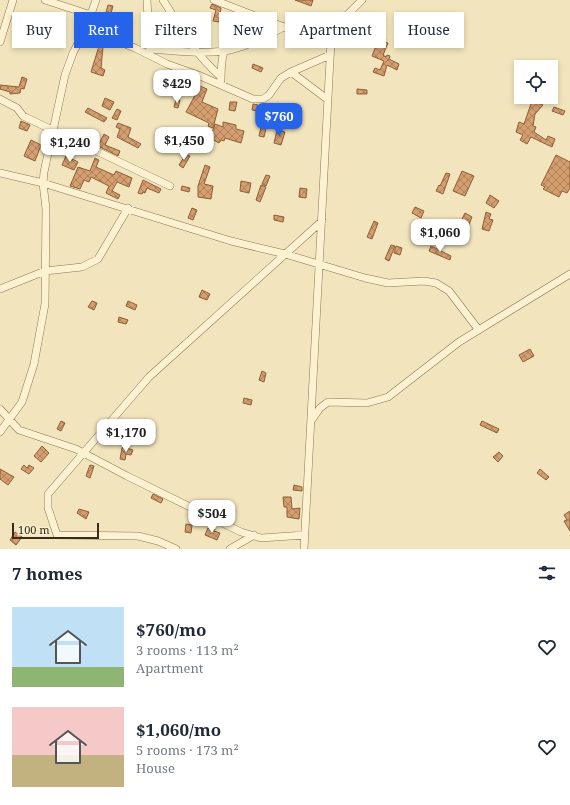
<!DOCTYPE html>
<meta charset="utf-8">
<style>
:root{--surface:#fff;--page:#f6f6f7;--text:#1f2937;--muted:#747a83;--accent:#2563eb}
body{margin:0;font-family:"Noto Serif",serif;background:var(--page);color:var(--text);height:100vh;display:flex;flex-direction:column;font-size:15px;white-space:nowrap}
*{box-sizing:border-box;margin:0}
p{font-size:13px;color:var(--muted)}
.icon{flex:none;width:22px;height:22px;fill:none;stroke:currentColor;stroke-width:2;stroke-linecap:round;stroke-linejoin:round}
.map{position:relative;height:549px;overflow:hidden}
.sheet{display:flex;flex-direction:column;background:var(--surface);flex:1}
.sheet>*{flex:none}
.guide{position:absolute;left:12px;top:12px;width:546px;height:36px;display:flex;gap:8px}
.fabs{position:absolute;left:514px;top:60px;display:grid;gap:8px}
.fabs a{display:grid;place-items:center;width:44px;height:44px;border-radius:0px;background:var(--surface);box-shadow:0 2px 6px #0003;font-size:20px}
.scale{position:absolute;left:12px;bottom:10px;width:87px;box-sizing:border-box;padding-left:4px;border:2px solid #3a2b1b;border-top:0;font-size:11px;line-height:14px;white-space:nowrap;color:#3a2b1b;-webkit-text-stroke:3px #f9efcd;paint-order:stroke}
.price{position:absolute;translate:-50% -34px;padding:0 9px;border-radius:8px;background:#fff;color:#222;font-size:13px;line-height:26px;filter:drop-shadow(0 1px 2px #0008)}
.price::after{content:'';position:absolute;left:50%;top:24px;width:12px;height:9px;margin-left:-6px;background:inherit;clip-path:polygon(0 0,100% 0,50% 100%)}
.price.active{background:var(--accent);color:#fff}
ul{padding:0;list-style:none}
li{display:flex;align-items:center;gap:12px;height:100px;padding:0 12px}
li span{display:grid;place-items:center;flex:none;width:112px;height:80px;border-radius:0px;color:#555}
li>.icon{margin-inline-start:auto}
span .icon{width:48px;height:48px;fill:#fffc;stroke-width:1}
li b{font-size:17px}
h2{display:flex;justify-content:space-between;align-items:center;height:48px;padding:0 12px;font-size:17px}
.tag{padding:0 14px;border-radius:0px;background:var(--surface);box-shadow:0 2px 6px #0003;font-size:14px;line-height:36px}
.tag.active{background:var(--accent);color:#fff}
.map>svg:first-child{display:block}
.building{fill:url(#building-cross-hatch);stroke:#8e5e37}
.lines{fill:none;stroke-linecap:round;stroke-linejoin:round}
.minor-casing{stroke:#8c7554;stroke-width:8}
.minor{stroke:#fcf2d1;stroke-width:7}
</style>
<div class="map">
<svg width="570" height="549" viewBox="0 0 570 549">
<defs>
<pattern id="building-cross-hatch" width="8" height="8" patternUnits="userSpaceOnUse"><rect width="8" height="8" fill="#d59e6f"/><path d="M0 0l8 8M0 8l8-8" fill="none" stroke="#ae815a"/></pattern>
</defs>
<rect width="100%" height="100%" fill="#f2e5bd"/>
<!-- building -->
<path class="building" d="M295 0H313L311 6Z
M212 4 221 8 219 22 213 21 216 10 210 8Z
M108 5 113 6 110 17 105 16Z
M34 19 48 20V26H52L46 46 38 44 42 30 29 28V23L34 24Z
M380 36 386 39 384 42 388 43 383 55 386 57 387 55 390 56 389 59 399 64 397 70 387 65 384 76 373 72 375 68 380 70 384 61 372 56Z
M194 37 204 40 202 44 196 42Z
M99 46 103 47 101 68 105 70 103 76 91 72Z
M253 64 263 68 261 72 252 68Z
M22 77 27 79 24 89 21 88 20 93 10 94V92L0 89V85L19 87Z
M200 86 207 89 202 102 218 109 213 128 208 126 209 123 186 112Z
M357 89 367 90V94H357Z
M105 98 114 102 110 110 102 106Z
M176 99 180 100 178 108 174 107Z
M532 101 543 105 535 114 533 126 536 127 534 132 546 140 548 136 555 139 552 147 531 137 527 144 520 140 523 135 516 132 519 122 524 124Z
M230 102H237L235 111 229 110Z
M253 104 258 105 257 111 252 110Z
M554 107 565 111 563 115 552 111Z
M88 108 107 118 104 122 85 112Z
M117 109 121 111 117 120 112 118Z
M21 121 30 125 27 131 19 128Z
M223 122 236 125V129L244 131 241 143 225 138 224 141 221 140 219 143 210 138 215 124 223 127Z
M118 123 131 128 128 137 141 144 138 148 117 137 120 129 116 127Z
M262 123 267 124 264 137 259 136Z
M277 130 285 132 281 145 274 143Z
M104 134 109 137 105 145 120 151 118 156 98 146Z
M31 140 41 145 35 161 24 156Z
M186 154 190 156 183 168 179 165Z
M556 155 570 162V188L567 193 562 191 559 197 543 189 545 187 541 185Z
M66 156 78 162 74 170 62 165Z
M95 158 99 160 96 167 114 175 116 171 132 178 129 187 117 182 112 191 120 195 118 199 106 193 109 186 91 177 89 182 84 180 80 189 70 186 78 167 90 171Z
M205 165 210 167 204 184 213 186 211 199 198 197V186Z
M462 171 474 176 465 196 453 191Z
M446 173 450 174 443 194 436 191 439 185 440 186Z
M266 175 270 176 266 186 262 184Z
M143 180 161 189 159 193 147 188 145 193 143 192 142 194 138 193Z
M241 181 251 183 249 193 240 191Z
M261 185 266 187 260 202 256 200Z
M182 186 190 188 189 192 181 190Z
M300 188 307 189 306 198 299 197Z
M490 195 499 201 494 208 486 203Z
M415 207 424 211 421 218 412 213Z
M192 208 197 210 193 220 188 218Z
M486 212 491 214 489 219 493 220 489 231 482 229Z
M465 213 472 217 468 227 460 223Z
M274 215 284 217 283 222 274 220Z
M374 221 378 223 372 239 367 237Z
M438 227 444 229 442 235 436 233Z
M391 245 395 246 389 261 385 259Z
M396 246 402 248 400 255 394 253Z
M431 246 451 256 450 260 429 251Z
M202 290 210 294 207 300 199 297Z
M92 301 97 303 94 310 88 307Z
M128 301 137 305 135 310 126 306Z
M119 317 128 320 126 324 118 322Z
M530 349 534 356 523 362 519 355Z
M262 371 266 373 264 382 259 380Z
M244 398 252 400 251 405 243 403Z
M61 421 65 423 61 431 57 429Z
M482 421 499 429 497 433 480 425Z
M42 446 49 453 41 462 34 456Z
M124 447 133 450 131 455 126 454 125 460 120 459 122 448Z
M499 452 503 456 498 462 493 457Z
M24 465 27 468 29 465 34 468 29 474 21 469Z
M90 465 94 466 90 478 86 476Z
M0 469 14 477 8 485 0 479Z
M540 469 549 477 546 480 537 473Z
M294 485 302 487V491L293 490Z
M153 494 163 499 161 503 151 498Z
M283 497H291L292 509 300 508 299 519 287 517V507H284Z
M79 509 89 512 86 519 77 513Z
M570 511V531L564 521 567 520 564 515Z
M186 524 192 525 191 533 185 532Z
M208 528 215 529 214 531 220 533 217 540 205 535Z
M15 532 22 537 16 545 10 540Z"/>
<g class="lines">
<defs>
<path id="minor" d="M45 0 91 15
M147 0 150 53
M163 0C183 31 193 52 221 77
M214 0 284 27 331 41
M86 28 135 48 167 64 198 75 253 99H263L269 95 281 78 291 72 327 99
M0 42 13 0
M150 49C174 51 199 54 224 51 245 48 265 36 284 27
M291 72 330 55
M221 80C221 48 226 32 254 16
M0 99 17 108 23 116 170 186
M0 173 43 183 231 241 285 254 365 278 388 283 424 281 436 283 449 291 478 329
M0 289 45 271 82 267 98 259 128 208
M0 409 19 430 76 449 127 476 241 532 261 538 305 535
M311 421 320 408 328 402 367 403 388 397 459 342 570 274
M0 432 22 402 34 364 45 304 46 209 43 183 44 172 65 75 73 53 86 28 96 0
M176 549 158 541 138 536 57 535 48 508V494L149 377 322 221
M230 549 254 535
M304 549 331 41 338 24 362 0"/>
</defs>
<!-- minor casing -->
<use href="#minor" class="minor-casing"/>
<!-- minor -->
<use href="#minor" class="minor"/>
</g>
</svg>
<div class="fabs">
<a><svg class="icon" aria-label="locate" viewBox="0 0 24 24"><circle cx="12" cy="12" r="6"/><path d="M12 2v4M12 18v4M2 12h4M18 12h4"/></svg></a>
</div>
<div class="scale">100 m</div>
<b class="price" style="left:177px;top:104px">$429</b>
<b class="price active" style="left:279px;top:137px">$760</b>
<b class="price" style="left:184px;top:161px">$1,450</b>
<b class="price" style="left:70px;top:163px">$1,240</b>
<b class="price" style="left:440px;top:253px">$1,060</b>
<b class="price" style="left:126px;top:453px">$1,170</b>
<b class="price" style="left:212px;top:534px">$504</b>
<div class="guide">
<a class="tag">Buy</a>
<a class="tag active">Rent</a>
<a class="tag">Filters</a>
<a class="tag">New</a>
<a class="tag">Apartment</a>
<a class="tag">House</a>
</div>
</div>
<section class="sheet">
<h2>7 homes<svg class="icon" aria-label="filters" viewBox="0 0 24 24"><path d="M4 7h16M4 17h16"/><circle cx="9" cy="7" r="2"/><circle cx="15" cy="17" r="2"/></svg></h2>
<ul>
<li><span style="background:linear-gradient(#bfe0f5 75%,#8fb573 0)"><svg class="icon" aria-label="home" viewBox="0 0 24 24"><path d="M3 11l9-7 9 7M6 9v11h12V9"/></svg></span><div><b>$760/mo</b><p>3 rooms · 113 m²</p><p>Apartment</p></div><svg class="icon" aria-label="heart" viewBox="0 0 24 24"><path d="M12 20l-8-8c-3-5 5-10 8-4 3-6 11-1 8 4z"/></svg></li>
<li><span style="background:linear-gradient(#f6c9c9 60%,#c2b280 0)"><svg class="icon" aria-label="home" viewBox="0 0 24 24"><path d="M3 11l9-7 9 7M6 9v11h12V9"/></svg></span><div><b>$1,060/mo</b><p>5 rooms · 173 m²</p><p>House</p></div><svg class="icon" aria-label="heart" viewBox="0 0 24 24"><path d="M12 20l-8-8c-3-5 5-10 8-4 3-6 11-1 8 4z"/></svg></li>
</ul>
</section>
